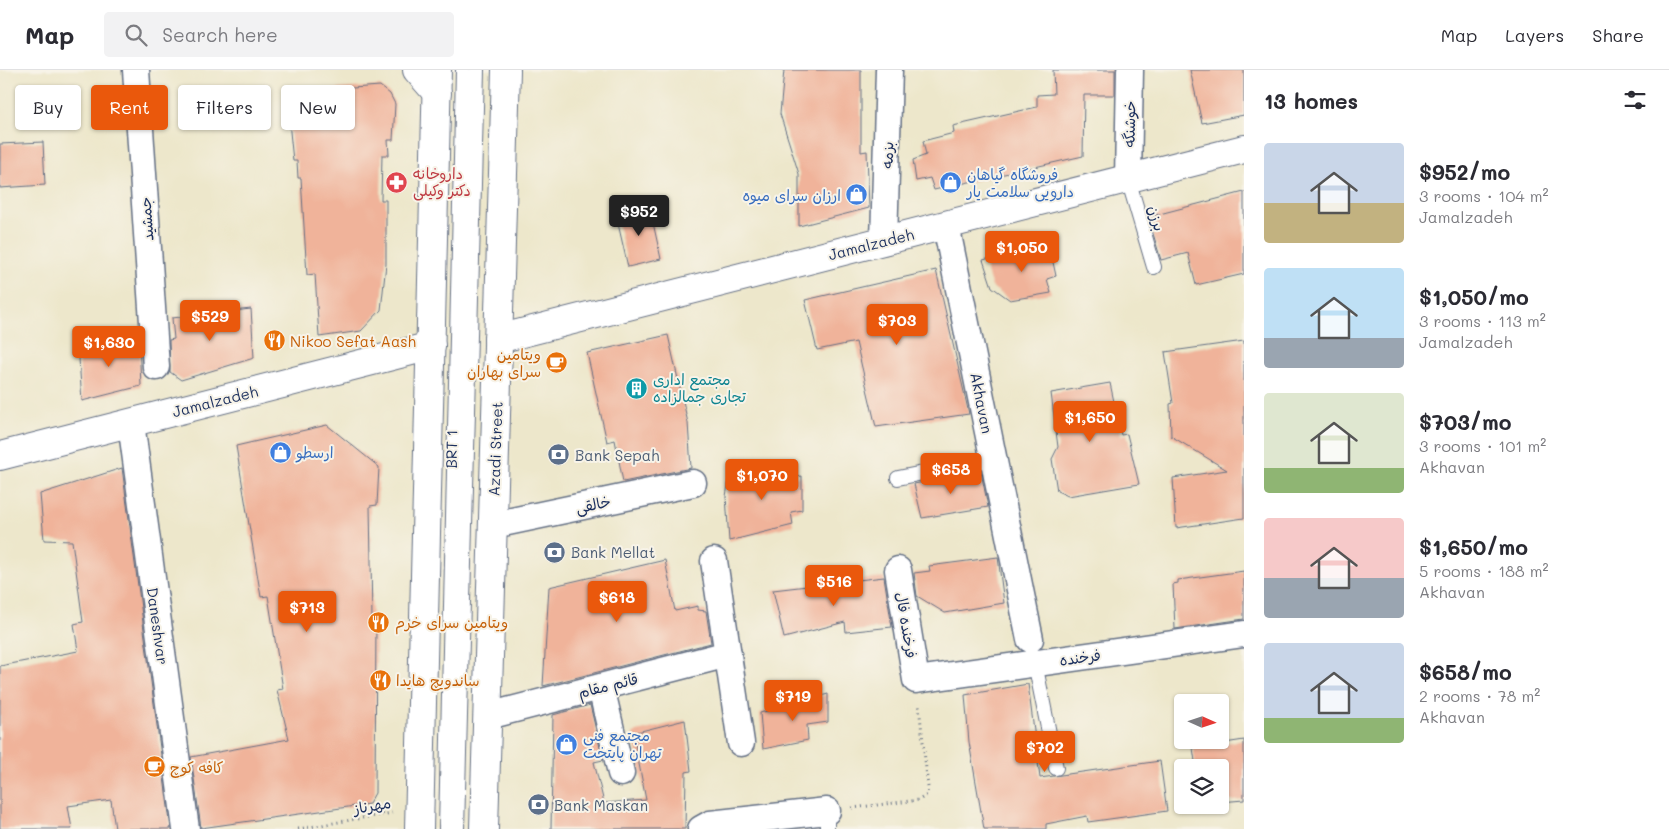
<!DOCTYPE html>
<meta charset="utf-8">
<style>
:root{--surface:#fff;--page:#f2f2f3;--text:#2b2b33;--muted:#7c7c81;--line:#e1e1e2;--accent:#ea580c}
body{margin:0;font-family:Mali,"Playpen Sans Arabic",sans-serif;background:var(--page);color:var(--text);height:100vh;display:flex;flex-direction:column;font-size:19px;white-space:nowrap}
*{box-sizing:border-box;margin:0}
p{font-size:16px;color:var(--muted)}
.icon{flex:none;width:28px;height:28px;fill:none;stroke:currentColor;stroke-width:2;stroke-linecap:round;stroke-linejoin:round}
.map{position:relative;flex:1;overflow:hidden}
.details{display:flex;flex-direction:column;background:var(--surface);width:425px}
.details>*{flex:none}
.guide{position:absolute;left:15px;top:15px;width:475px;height:45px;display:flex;gap:10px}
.needle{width:32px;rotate:93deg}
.tools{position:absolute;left:1174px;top:624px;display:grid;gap:10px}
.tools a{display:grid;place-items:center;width:55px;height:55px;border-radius:5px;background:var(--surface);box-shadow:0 1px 4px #0004;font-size:25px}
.price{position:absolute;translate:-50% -42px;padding:0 11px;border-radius:5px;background:var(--accent);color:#fff;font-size:16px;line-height:32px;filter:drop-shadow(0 1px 2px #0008)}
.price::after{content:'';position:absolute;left:50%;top:30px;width:15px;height:11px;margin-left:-8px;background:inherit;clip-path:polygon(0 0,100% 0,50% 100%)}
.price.current{background:#222;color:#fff}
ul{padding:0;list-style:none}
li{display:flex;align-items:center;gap:15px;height:125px;padding:0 20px}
li span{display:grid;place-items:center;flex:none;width:140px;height:100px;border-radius:5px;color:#555}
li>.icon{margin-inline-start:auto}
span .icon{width:60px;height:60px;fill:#fffc;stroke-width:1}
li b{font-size:21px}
h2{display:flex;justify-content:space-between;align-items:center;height:60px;padding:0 20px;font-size:21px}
.pill{padding:0 18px;border-radius:5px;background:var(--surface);box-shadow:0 1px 4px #0004;font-size:18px;line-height:45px}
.pill.current{background:var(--accent);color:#fff}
header{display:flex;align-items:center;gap:30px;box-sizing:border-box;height:70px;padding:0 25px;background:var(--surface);border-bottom:1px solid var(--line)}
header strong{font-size:24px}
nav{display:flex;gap:28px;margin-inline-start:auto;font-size:18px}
.search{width:350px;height:45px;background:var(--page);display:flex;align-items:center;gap:12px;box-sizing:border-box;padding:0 18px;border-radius:5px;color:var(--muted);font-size:19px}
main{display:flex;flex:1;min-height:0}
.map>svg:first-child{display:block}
.building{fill:#f0b39a}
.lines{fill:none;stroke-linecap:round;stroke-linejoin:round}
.lane-casing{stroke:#646f84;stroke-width:16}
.street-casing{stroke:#646f84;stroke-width:29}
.secondary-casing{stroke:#646f84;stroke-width:30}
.primary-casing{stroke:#646f84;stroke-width:30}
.path{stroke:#646f84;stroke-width:3;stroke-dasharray:1 4;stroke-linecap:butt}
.lane{stroke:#fff;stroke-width:14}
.street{stroke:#fff;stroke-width:26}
.secondary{stroke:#fff;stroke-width:28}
.primary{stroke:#fff;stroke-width:28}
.labels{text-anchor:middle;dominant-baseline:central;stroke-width:4;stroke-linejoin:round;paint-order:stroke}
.street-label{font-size:15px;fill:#1b2f5e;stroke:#f7f3e8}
.health-label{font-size:15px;fill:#be3a42;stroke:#f7f3e8;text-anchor:start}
.shop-label{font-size:15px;fill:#366cbe;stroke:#f7f3e8;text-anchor:start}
.food-label{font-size:15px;fill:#c56008;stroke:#f7f3e8;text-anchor:start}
.culture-label{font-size:15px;fill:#0d838f;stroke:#f7f3e8;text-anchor:start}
.service-label{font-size:15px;fill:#4e5e75;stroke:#f7f3e8;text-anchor:start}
</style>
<header>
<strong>Map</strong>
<div class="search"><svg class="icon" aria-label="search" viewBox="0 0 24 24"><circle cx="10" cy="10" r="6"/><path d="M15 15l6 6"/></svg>Search here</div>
<nav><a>Map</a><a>Layers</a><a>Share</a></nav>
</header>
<main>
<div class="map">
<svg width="1244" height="759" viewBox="0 0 1244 759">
<rect width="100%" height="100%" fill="#f7f3e8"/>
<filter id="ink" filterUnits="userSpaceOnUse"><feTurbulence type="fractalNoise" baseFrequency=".02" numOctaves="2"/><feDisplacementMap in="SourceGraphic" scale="10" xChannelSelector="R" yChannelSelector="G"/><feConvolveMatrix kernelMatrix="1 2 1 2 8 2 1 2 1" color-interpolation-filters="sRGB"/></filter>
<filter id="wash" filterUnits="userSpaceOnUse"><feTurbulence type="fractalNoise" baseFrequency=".0096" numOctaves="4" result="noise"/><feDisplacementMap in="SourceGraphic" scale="20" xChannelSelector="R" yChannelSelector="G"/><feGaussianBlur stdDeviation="1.12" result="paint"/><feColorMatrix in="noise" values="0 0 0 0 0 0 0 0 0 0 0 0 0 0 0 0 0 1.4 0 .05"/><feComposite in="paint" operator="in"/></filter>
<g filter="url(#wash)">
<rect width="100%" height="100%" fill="#ede7cb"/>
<g id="blocks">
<!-- building -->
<path class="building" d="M784 0H861V82L867 81 869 138 799 156V104L780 44Z
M1053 0H1115V25H1084L1083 86 934 120 930 108 916 111 913 90 926 85 923 71 954 63 953 56 1037 37V25L1054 24Z
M1190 0H1244V45L1202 53Z
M380 16 390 24 395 34 393 70H388L389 85H382L381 130H386V194L381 240 361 261 319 267 315 204 307 205 301 108H298L297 91H293L289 52 300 48 297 22Z
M43 72 45 115 0 118V74Z
M1244 122V204L1196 215 1188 183 1161 190 1148 147Z
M650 139 661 189 628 197 616 145Z
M1049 174 1056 206 1047 209 1051 223 1010 230 992 217 983 190Z
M936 200 969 344 876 357 856 272 817 280 805 230Z
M251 239 254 288 181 310 170 302 169 270 174 269 172 248Z
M668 265 688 353 691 398 623 412 615 370 607 372 587 283Z
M139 271 141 316 82 331 78 275Z
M1244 271V448L1176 458 1173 408 1227 400 1171 366 1170 334 1173 333 1165 282Z
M1110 313 1121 365 1127 364 1139 414 1068 426 1057 421 1052 389 1058 377 1051 323Z
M327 355 379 397 377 435 370 436 372 548 376 547 375 723 369 734 201 758 191 687 289 669 277 620 283 619 268 526 261 527 236 376Z
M788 393 790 408 802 406V440L791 442 793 455 729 471 726 426 730 405Z
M122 398 171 759H115L111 730 68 736 72 759H0V596L78 581 74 554 83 552 72 471 44 470 40 424Z
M981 402 988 437 922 448 914 414Z
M998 487 1004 533 945 543 917 526 914 503 930 501 929 496Z
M665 490 675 541 698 536V540L706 541 711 573 543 616 549 517Z
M1244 501V549L1175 559 1173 514 1178 513V510Z
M884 507 892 557 846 562 845 552 784 568 773 520Z
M1028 614 1040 708 1160 691 1167 741 1088 752 1087 746 1046 754V759H984L969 672 965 625Z
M828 624V652L807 655 808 670 763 679 760 643Z
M590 635 603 690 594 692 604 733 646 730 633 663 685 650 691 701 686 702 685 759H551L553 645Z
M1244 670V730L1220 732V698H1196L1193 678Z"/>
</g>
</g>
<g filter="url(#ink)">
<use href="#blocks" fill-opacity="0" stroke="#646f84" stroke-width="1"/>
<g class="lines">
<defs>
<path id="lane" d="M1128 109 1154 197
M898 408 993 389
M1035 593 1056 698
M827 741V759
M446 759 463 0
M457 759 477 0"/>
<path id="street" d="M136 0 156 297
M1128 109 1130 0
M946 155 1030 569
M884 171 889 0
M131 353 186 759
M493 455 693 413
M714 491 741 673
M898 500 916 610 1244 564
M601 617 621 703
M488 646 728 584
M701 759 710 754 827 741"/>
<path id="secondary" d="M417 0 437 23
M498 269 1244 79
M0 386 431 276"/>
<path id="primary" d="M419 759 437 0
M484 759 506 0"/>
</defs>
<!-- lane casing -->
<use href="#lane" class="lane-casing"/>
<!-- street casing -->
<use href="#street" class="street-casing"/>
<!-- secondary casing -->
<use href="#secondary" class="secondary-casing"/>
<!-- primary casing -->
<use href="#primary" class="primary-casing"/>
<!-- path -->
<path class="path" d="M852 738 919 730 927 725 928 717 919 636
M298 759 392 743"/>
<!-- lane -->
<use href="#lane" class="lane"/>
<!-- street -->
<use href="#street" class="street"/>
<!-- secondary -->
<use href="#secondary" class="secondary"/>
<!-- primary -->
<use href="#primary" class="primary"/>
</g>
</g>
<!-- icons -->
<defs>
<symbol id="pharmacy-disc" viewBox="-11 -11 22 22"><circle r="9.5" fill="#e0444e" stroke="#f7f3e8"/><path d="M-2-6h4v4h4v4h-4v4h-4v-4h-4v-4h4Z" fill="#fff"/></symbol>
<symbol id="shop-disc" viewBox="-11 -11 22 22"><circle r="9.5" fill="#3f7fe0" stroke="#f7f3e8"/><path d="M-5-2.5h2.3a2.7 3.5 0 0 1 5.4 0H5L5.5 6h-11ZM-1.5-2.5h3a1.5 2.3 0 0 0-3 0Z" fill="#fff"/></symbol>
<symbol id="restaurant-disc" viewBox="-11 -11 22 22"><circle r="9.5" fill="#e8710a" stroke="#f7f3e8"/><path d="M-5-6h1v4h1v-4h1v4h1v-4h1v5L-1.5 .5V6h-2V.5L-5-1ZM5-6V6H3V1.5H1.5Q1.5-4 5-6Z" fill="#fff"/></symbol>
<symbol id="cafe-disc" viewBox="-11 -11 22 22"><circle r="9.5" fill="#e8710a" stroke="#f7f3e8"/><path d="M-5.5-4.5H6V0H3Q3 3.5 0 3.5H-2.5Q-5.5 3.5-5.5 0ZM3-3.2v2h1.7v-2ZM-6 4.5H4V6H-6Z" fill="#fff"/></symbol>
<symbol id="building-disc" viewBox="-11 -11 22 22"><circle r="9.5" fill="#0f9aa8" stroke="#f7f3e8"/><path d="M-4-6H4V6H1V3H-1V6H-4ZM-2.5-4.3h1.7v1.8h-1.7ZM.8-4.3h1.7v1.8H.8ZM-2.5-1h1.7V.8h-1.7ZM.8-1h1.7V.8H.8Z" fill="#fff"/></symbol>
<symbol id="bank-disc" viewBox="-11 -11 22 22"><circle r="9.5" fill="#5c6f8a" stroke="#f7f3e8"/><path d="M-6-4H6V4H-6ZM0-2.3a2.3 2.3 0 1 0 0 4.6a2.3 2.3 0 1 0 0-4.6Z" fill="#fff"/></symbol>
</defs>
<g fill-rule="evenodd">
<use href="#pharmacy-disc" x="384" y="100" width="25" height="25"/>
<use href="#shop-disc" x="938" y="100" width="25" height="25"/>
<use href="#shop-disc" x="844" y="112" width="25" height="25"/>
<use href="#restaurant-disc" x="262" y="258" width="25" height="25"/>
<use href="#cafe-disc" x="544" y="280" width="25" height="25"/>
<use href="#building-disc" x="624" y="306" width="25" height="25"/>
<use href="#shop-disc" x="268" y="370" width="25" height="25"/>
<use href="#bank-disc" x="546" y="372" width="25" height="25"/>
<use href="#bank-disc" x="542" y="470" width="25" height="25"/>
<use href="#restaurant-disc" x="366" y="540" width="25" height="25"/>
<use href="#restaurant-disc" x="368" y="598" width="25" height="25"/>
<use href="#shop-disc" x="554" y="662" width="25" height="25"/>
<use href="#cafe-disc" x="142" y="684" width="25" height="25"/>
<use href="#bank-disc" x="526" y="722" width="25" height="25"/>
</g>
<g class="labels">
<!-- street labels -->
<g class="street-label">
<text transform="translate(1129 54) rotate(-89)">خوشنگه</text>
<text transform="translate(887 85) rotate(-88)">بزمه</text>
<text transform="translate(1157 148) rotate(74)">برزن</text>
<text transform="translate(146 149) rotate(-94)">جمشید</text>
<text transform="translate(871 174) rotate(-14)">Jamalzadeh</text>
<text transform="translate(215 331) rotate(-14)">Jamalzadeh</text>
<text transform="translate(982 333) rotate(79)">Akhavan</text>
<text transform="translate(451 379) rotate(-89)">BRT 1</text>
<text transform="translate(495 379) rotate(-88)">Azadi Street</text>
<text transform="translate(593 434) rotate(-12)">خالقی</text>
<text transform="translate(907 555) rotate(81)">فرخنده فال</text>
<text transform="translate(158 556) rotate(82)">Daneshvar</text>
<text transform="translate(1080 587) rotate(-8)">فرخنده</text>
<text transform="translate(608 615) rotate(-14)">قائم مقام</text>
<text transform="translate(372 735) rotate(-10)">مهرناز</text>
</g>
<!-- health labels -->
<g class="health-label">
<text x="413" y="103">داروخانه<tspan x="413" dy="17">دکتر وکیلی</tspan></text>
</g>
<!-- shop labels -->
<g class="shop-label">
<text x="967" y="104">فروشگاه گیاهان<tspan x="967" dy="17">دارویی سلامت یار</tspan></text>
<text x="841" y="125" text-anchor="end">ارزان سرای میوه</text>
<text x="296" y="382">ارسطو</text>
<text x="583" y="665">مجتمع فنی<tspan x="583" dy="17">تهران پایتخت</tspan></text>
</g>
<!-- food labels -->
<g class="food-label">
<text x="290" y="271">Nikoo Sefat Aash</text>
<text x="541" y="284" text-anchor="end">ویتامین<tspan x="541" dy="17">سرای بهاران</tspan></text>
<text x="395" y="552">ویتامین سرای خرم</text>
<text x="396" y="610">ساندویچ هایدا</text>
<text x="170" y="697">کافه کوچ</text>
</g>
<!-- culture labels -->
<g class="culture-label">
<text x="653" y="309">مجتمع اداری<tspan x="653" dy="17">تجاری جمالزاده</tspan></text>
</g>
<!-- service labels -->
<g class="service-label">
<text x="575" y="385">Bank Sepah</text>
<text x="571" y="482">Bank Mellat</text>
<text x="554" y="735">Bank Maskan</text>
</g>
</g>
</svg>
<div class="tools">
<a><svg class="needle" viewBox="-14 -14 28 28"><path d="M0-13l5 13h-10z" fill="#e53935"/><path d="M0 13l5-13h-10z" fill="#7c7c81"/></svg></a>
<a><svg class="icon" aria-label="layers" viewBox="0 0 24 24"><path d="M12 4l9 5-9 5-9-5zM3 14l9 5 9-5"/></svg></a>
</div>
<b class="price current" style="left:639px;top:167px">$952</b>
<b class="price" style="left:1022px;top:203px">$1,050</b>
<b class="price" style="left:210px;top:272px">$529</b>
<b class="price" style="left:897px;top:276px">$703</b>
<b class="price" style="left:109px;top:298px">$1,630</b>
<b class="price" style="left:1090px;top:373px">$1,650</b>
<b class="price" style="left:951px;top:425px">$658</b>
<b class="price" style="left:762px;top:431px">$1,070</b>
<b class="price" style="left:834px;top:537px">$516</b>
<b class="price" style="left:617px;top:553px">$618</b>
<b class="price" style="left:307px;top:563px">$713</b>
<b class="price" style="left:793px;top:652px">$719</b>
<b class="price" style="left:1045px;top:703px">$702</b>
<div class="guide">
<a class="pill">Buy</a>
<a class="pill current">Rent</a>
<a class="pill">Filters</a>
<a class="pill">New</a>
</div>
</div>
<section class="details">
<h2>13 homes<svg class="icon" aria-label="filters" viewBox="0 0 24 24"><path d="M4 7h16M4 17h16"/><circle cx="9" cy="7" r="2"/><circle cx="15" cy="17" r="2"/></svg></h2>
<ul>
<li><span style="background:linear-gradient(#c9d6e8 60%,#c2b280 0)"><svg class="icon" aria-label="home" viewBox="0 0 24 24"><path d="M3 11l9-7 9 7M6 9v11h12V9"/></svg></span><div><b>$952/mo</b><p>3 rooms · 104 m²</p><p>Jamalzadeh</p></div></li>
<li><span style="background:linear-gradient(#bfe0f5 70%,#9aa5b1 0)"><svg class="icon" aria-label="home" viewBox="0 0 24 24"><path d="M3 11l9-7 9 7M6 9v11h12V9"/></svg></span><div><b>$1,050/mo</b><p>3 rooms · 113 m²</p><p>Jamalzadeh</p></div></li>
<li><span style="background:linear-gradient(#dfe7d0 75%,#8fb573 0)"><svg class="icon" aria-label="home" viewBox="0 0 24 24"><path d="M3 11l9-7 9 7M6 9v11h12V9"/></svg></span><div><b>$703/mo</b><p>3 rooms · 101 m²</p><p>Akhavan</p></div></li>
<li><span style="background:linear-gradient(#f6c9c9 60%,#9aa5b1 0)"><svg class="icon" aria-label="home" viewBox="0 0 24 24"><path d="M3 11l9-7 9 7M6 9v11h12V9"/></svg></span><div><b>$1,650/mo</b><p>5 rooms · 188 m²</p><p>Akhavan</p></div></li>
<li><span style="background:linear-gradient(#c9d6e8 75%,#8fb573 0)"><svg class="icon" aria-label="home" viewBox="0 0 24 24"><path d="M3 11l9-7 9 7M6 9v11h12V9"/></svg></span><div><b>$658/mo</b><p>2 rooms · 78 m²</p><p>Akhavan</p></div></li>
</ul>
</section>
</main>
